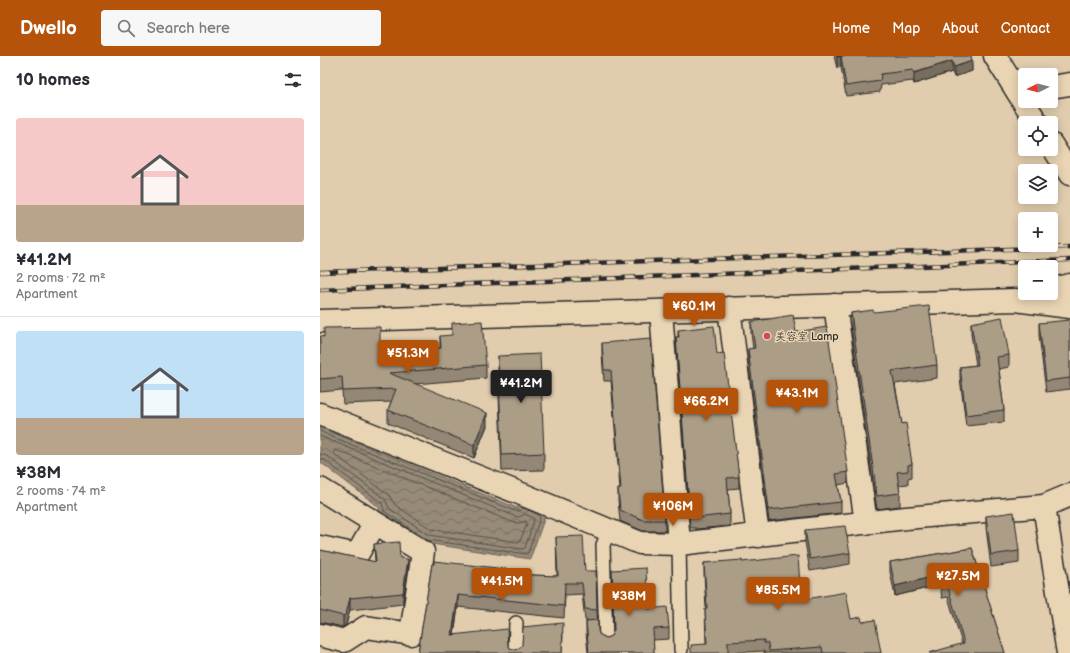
<!DOCTYPE html>
<meta charset="utf-8">
<style>
:root{--surface:#fff;--page:#f7f7f7;--text:#2b2b33;--muted:#7c7c81;--line:#e1e1e2;--accent:#b45309}
body{margin:0;font-family:"Balsamiq Sans","Klee One",sans-serif;background:var(--page);color:var(--text);height:100vh;display:flex;flex-direction:column;font-size:15px;white-space:nowrap}
*{box-sizing:border-box;margin:0}
p{font-size:13px;color:var(--muted)}
.icon{flex:none;width:22px;height:22px;fill:none;stroke:currentColor;stroke-width:2;stroke-linecap:round;stroke-linejoin:round}
.map{position:relative;flex:1;overflow:hidden}
.sheet{display:flex;flex-direction:column;background:var(--surface);width:320px}
.sheet>*{flex:none}
.needle{width:26px;rotate:264deg}
.controls{position:absolute;left:698px;top:12px;display:grid;gap:8px}
.controls a{display:grid;place-items:center;width:40px;height:40px;border-radius:4px;background:var(--surface);box-shadow:0 2px 10px #0003;font-size:20px}
.price{position:absolute;translate:-50% -34px;padding:0 9px;border-radius:4px;background:var(--accent);color:#fff;font-size:13px;line-height:26px;filter:drop-shadow(0 1px 2px #0008)}
.price::after{content:'';position:absolute;left:50%;top:24px;width:12px;height:9px;margin-left:-6px;background:inherit;clip-path:polygon(0 0,100% 0,50% 100%)}
.price.on{background:#222;color:#fff}
ul{padding:0;list-style:none}
li{display:grid;align-content:center;gap:8px;height:212px;padding:0 16px}
li+li{border-top:1px solid var(--line)}
li span{display:grid;place-items:center;height:124px;border-radius:4px;color:#555}
li>.icon{margin-inline-start:auto}
span .icon{width:72px;height:72px;fill:#fffc;stroke-width:1}
li b{font-size:17px}
h2{display:flex;justify-content:space-between;align-items:center;height:48px;padding:0 16px;font-size:17px}
header{display:flex;align-items:center;gap:24px;box-sizing:border-box;height:56px;padding:0 20px;background:var(--accent);color:#fff}
header strong{font-size:19px}
nav{display:flex;gap:22px;margin-inline-start:auto;font-size:14px}
.search{width:280px;height:36px;background:var(--page);display:flex;align-items:center;gap:10px;box-sizing:border-box;padding:0 14px;border-radius:4px;color:var(--muted);font-size:15px}
main{display:flex;flex:1;min-height:0}
.map>svg:first-child{display:block}
.water{fill:url(#water-waves);stroke:#6c6459}
.lines{fill:none;stroke-linecap:round;stroke-linejoin:round}
.shore{stroke:#56514a;stroke-width:1}
.lane-casing{stroke:#2b2b2b;stroke-width:16}
.street-casing{stroke:#2b2b2b;stroke-width:25}
.secondary-casing{stroke:#2b2b2b;stroke-width:25}
.lane{stroke:#e9d4b3;stroke-width:13}
.street{stroke:#e9d4b3;stroke-width:22}
.secondary{stroke:#e9d4b3;stroke-width:22}
.rail-casing{stroke:#2b2b2b;stroke-width:4.5}
.rail{stroke:#e9d4b3;stroke-width:3;stroke-dasharray:9;stroke-linecap:butt}
.wall{fill:#948774;stroke:#2b2b2b}
.shaded-wall{fill:#786e5e;stroke:#2b2b2b}
.building{fill:#ac9d87;stroke:#2b2b2b}
.poi-dot{fill:#d1495b;stroke:#e9d4b3;stroke-width:1.5}
.labels{text-anchor:middle;dominant-baseline:central;stroke-width:3;stroke-linejoin:round;paint-order:stroke}
.poi-label{font-size:11px;fill:#2b2b2b;stroke:#e9d4b3;text-anchor:start}
</style>
<header>
<strong>Dwello</strong>
<div class="search"><svg class="icon" aria-label="search" viewBox="0 0 24 24"><circle cx="10" cy="10" r="6"/><path d="M15 15l6 6"/></svg>Search here</div>
<nav><a>Home</a><a>Map</a><a>About</a><a>Contact</a></nav>
</header>
<main>
<section class="sheet">
<h2>10 homes<svg class="icon" aria-label="filters" viewBox="0 0 24 24"><path d="M4 7h16M4 17h16"/><circle cx="9" cy="7" r="2"/><circle cx="15" cy="17" r="2"/></svg></h2>
<ul>
<li><span style="background:linear-gradient(#f6c9c9 70%,#b9a48a 0)"><svg class="icon" aria-label="home" viewBox="0 0 24 24"><path d="M3 11l9-7 9 7M6 9v11h12V9"/></svg></span><div><b>¥41.2M</b><p>2 rooms · 72 m²</p><p>Apartment</p></div></li>
<li><span style="background:linear-gradient(#bfe0f5 70%,#b9a48a 0)"><svg class="icon" aria-label="home" viewBox="0 0 24 24"><path d="M3 11l9-7 9 7M6 9v11h12V9"/></svg></span><div><b>¥38M</b><p>2 rooms · 74 m²</p><p>Apartment</p></div></li>
</ul>
</section>
<div class="map">
<svg width="750" height="597" viewBox="0 0 750 597">
<defs>
<pattern id="water-waves" width="16" height="10" patternUnits="userSpaceOnUse"><rect width="16" height="10" fill="#978a78"/><path d="M0 5q4-4 8 0t8 0" fill="none" stroke="#7b7163"/></pattern>
</defs>
<rect width="100%" height="100%" fill="#e1cdae"/>
<filter id="ink" filterUnits="userSpaceOnUse"><feTurbulence type="fractalNoise" baseFrequency=".025" numOctaves="2"/><feDisplacementMap in="SourceGraphic" scale="8" xChannelSelector="R" yChannelSelector="G"/><feConvolveMatrix kernelMatrix="1 2 1 2 8 2 1 2 1" color-interpolation-filters="sRGB"/></filter>
<g filter="url(#ink)">
<!-- water -->
<path class="water" d="M0 370 11 376 197 452 201 447 226 458 210 503 105 487 59 457V451L0 406Z"/>
<g class="lines">
<!-- shore -->
<path class="shore" d="M0 375 10 380 195 455H199L204 452 219 459 220 462 208 497 206 498 107 484 64 455 62 447 4 404 0 403
M0 380 194 460 199 461 205 458 213 462 214 464 205 492 202 493 109 479 69 452 65 443 7 400 0 398
M16 394 192 466 198 467 206 465 207 468 200 485 198 486 111 473 75 449 69 439 14 398V395Z"/>
<defs>
<path id="lane" d="M359 488 361 594
M286 585 283 489 289 474
M195 597 196 567"/>
<path id="street" d="M731 31 750 28
M515 249 546 467
M409 252 438 480
M341 255 359 488
M0 358 204 439 320 487 359 488 586 462 724 450
M0 433 103 496 91 578 46 571 24 585 0 579
M0 491 37 499 55 467
M748 597 724 450 750 439"/>
<path id="secondary" d="M675 0 717 67
M731 88 750 118
M731 234 750 229
M0 265 695 244 750 251"/>
</defs>
<!-- lane casing -->
<use href="#lane" class="lane-casing"/>
<!-- street casing -->
<use href="#street" class="street-casing"/>
<!-- secondary casing -->
<use href="#secondary" class="secondary-casing"/>
<!-- lane -->
<use href="#lane" class="lane"/>
<!-- street -->
<use href="#street" class="street"/>
<!-- secondary -->
<use href="#secondary" class="secondary"/>
<defs>
<path id="rail" d="M0 216 750 191
M0 234 750 204"/>
</defs>
<!-- rail casing -->
<use href="#rail" class="rail-casing"/>
<!-- rail -->
<use href="#rail" class="rail"/>
</g>
<!-- wall -->
<path class="wall" d="M514 0H651L652 15 634 21 632 16 594 28 593 25 561 29 560 36 526 40 521 11 517 12Z
M554 256 617 309V322L575 328 582 368 592 408V421L588 422V428L579 429 580 437V450L557 453 531 270V257Z
M431 266 476 276 528 416V427L518 429 521 446V457L449 465 428 305V293H433L431 277Z
M651 267 689 299V311L679 313 684 354V366L646 370 640 322V311L656 309 651 278Z
M719 267 750 275V333L726 336 719 279Z
M358 274 397 298 419 421V432L408 433 410 458V470L376 473V472H370L356 293V281H358Z
M0 280 60 297 120 292V280L166 309V322L95 328 167 370 154 402 68 367V354L71 346 23 348 22 334 0 336Z
M282 287 345 464V475H323L300 465 298 444V433H300L291 325H284L282 298Z
M178 300 224 397V414L182 415 178 316Z
M666 460 699 495V507L671 511 666 472Z
M485 474 530 497V508L490 515 485 486Z
M236 481 265 515 277 554 278 574 279 578 286 582 291 580 294 574 292 514 328 553 349 572V583L333 584 334 597H268L266 576V565H270L265 564 262 538 245 539 244 562 138 551 134 579 188 589 190 592 195 594 243 579 242 597H98L112 508 186 518 237 520Z
M54 488 80 502 88 515 83 548 30 554 26 569 23 571 0 566V494L55 506Z
M652 492 685 597 642 588 628 541 622 542 620 529 575 540 570 516V506Z
M422 506 481 544 531 563 542 566 561 597H444V595L408 597 386 588 385 553 386 552 384 518V507Z"/>
<!-- shaded-wall -->
<path class="shaded-wall" d="M521 0V11L517 12V1Z
M632 5V16L594 28V17Z
M652 5V15L634 21V11Z
M167 357V370L154 402V389Z
M88 503V515L83 548V537Z
M620 519V529L575 540V530Z
M138 539V551L132 590V579Z
M30 542V554L26 569 23 571V560Z"/>
<!-- building -->
<path class="building" d="M517 0H651L652 5 634 11 632 5 594 17 593 14 561 18 560 25 526 30 521 0 517 1Z
M609 250 617 309 572 315 582 368 586 367 592 408 588 409V415L577 416 580 437 557 440 531 257 553 254 554 256Z
M473 259 476 276 507 271 528 416 516 418 521 446 449 454 428 293 435 292 431 266Z
M682 261 689 299 677 301 684 354 646 359 640 311 658 309 651 267Z
M749 264 750 275V322L726 325 719 267Z
M162 265 166 309 69 317 167 357 154 389 68 354 76 333 23 335 22 321 0 323V280L4 281V272L60 271V297L121 292 120 280 132 279V267Z
M394 270 397 298 404 297 419 421 407 422 410 458 376 462V460L370 461 356 281H359L358 274Z
M331 283 345 464H323L300 454 298 433H301L291 314H284L282 287Z
M220 298 224 397 182 399 178 300Z
M694 456 699 495 671 499 666 460Z
M525 470 530 497 490 503 485 474Z
M263 480 265 515H276L277 554 265 553 262 527H245L244 550 138 539 132 579 187 573 188 589 190 592 195 594 199 592 202 589 203 571 243 567 242 597H98L112 508H114V505L186 513V518L238 520 236 481Z
M79 486 80 502 88 503 83 537 30 542 26 558 23 560 0 554V494L56 506 54 488Z
M652 492 685 597H609L644 587 628 531 622 532 620 519 575 530 570 506Z
M478 500 481 544 526 536 531 563 541 561 542 566 555 564 561 597H503L502 591 449 595 448 587H444V584L408 586V597H371V589L387 588 385 553 387 552 384 507 422 504V506Z
M326 512 328 553 347 551 349 572 333 573 334 597H269L266 565 278 564V559V574L279 578 286 582 291 580 294 574 292 514Z"/>
</g>
<!-- markers -->
<circle class="poi-dot" cx="447" cy="280" r="4"/>
<g class="labels">
<!-- poi labels -->
<g class="poi-label">
<text x="455" y="280">美容室 Lamp</text>
</g>
</g>
</svg>
<div class="controls">
<a><svg class="needle" viewBox="-14 -14 28 28"><path d="M0-13l5 13h-10z" fill="#e53935"/><path d="M0 13l5-13h-10z" fill="#7c7c81"/></svg></a>
<a><svg class="icon" aria-label="locate" viewBox="0 0 24 24"><circle cx="12" cy="12" r="6"/><path d="M12 2v4M12 18v4M2 12h4M18 12h4"/></svg></a>
<a><svg class="icon" aria-label="layers" viewBox="0 0 24 24"><path d="M12 4l9 5-9 5-9-5zM3 14l9 5 9-5"/></svg></a>
<a>+</a>
<a>−</a>
</div>
<b class="price" style="left:374px;top:271px">¥60.1M</b>
<b class="price" style="left:88px;top:318px">¥51.3M</b>
<b class="price on" style="left:201px;top:348px">¥41.2M</b>
<b class="price" style="left:477px;top:358px">¥43.1M</b>
<b class="price" style="left:386px;top:366px">¥66.2M</b>
<b class="price" style="left:353px;top:471px">¥106M</b>
<b class="price" style="left:638px;top:541px">¥27.5M</b>
<b class="price" style="left:182px;top:546px">¥41.5M</b>
<b class="price" style="left:458px;top:555px">¥85.5M</b>
<b class="price" style="left:309px;top:561px">¥38M</b>
</div>
</main>
